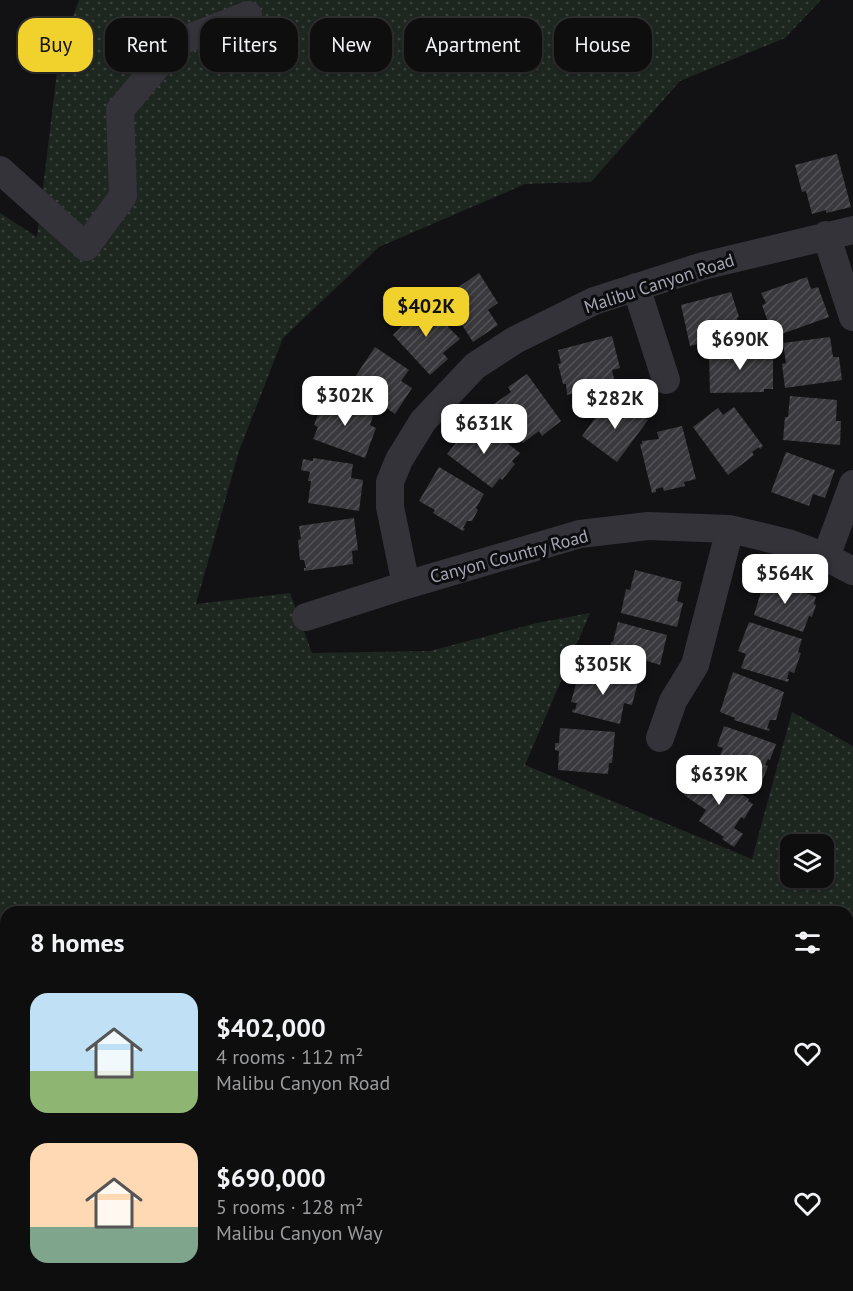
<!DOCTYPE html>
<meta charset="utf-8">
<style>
:root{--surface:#0e0e0f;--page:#1c1c1d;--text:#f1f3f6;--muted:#9b9c9e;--line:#2e2e2f;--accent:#f1d22d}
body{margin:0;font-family:"PT Sans",sans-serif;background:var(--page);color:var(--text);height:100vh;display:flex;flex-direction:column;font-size:22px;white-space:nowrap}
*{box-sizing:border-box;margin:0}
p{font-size:20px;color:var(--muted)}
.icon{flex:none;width:33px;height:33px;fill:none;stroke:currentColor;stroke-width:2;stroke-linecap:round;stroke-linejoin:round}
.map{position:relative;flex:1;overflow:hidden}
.panel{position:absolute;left:0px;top:906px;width:854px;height:386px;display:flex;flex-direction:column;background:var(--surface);border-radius:18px 18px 0 0;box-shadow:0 2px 4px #0004,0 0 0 2px var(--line)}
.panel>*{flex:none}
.top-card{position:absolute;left:18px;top:18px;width:818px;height:54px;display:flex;gap:12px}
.buttons{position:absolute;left:780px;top:834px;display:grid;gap:12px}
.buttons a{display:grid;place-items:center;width:54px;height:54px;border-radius:12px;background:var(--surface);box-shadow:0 2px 4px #0004,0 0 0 2px var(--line);font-size:30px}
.price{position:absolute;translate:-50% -51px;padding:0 14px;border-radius:12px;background:#fff;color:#222;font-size:20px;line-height:39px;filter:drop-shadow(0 2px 3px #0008)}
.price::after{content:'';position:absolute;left:50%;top:36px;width:18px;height:14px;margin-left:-9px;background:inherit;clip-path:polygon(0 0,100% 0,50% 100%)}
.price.current{background:var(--accent);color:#111}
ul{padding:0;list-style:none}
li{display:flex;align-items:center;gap:18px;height:150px;padding:0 30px}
li span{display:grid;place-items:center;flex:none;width:168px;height:120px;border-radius:18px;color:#555}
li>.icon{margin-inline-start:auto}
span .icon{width:72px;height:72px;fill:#fffc;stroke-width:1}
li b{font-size:26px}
h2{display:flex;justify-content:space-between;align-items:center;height:72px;padding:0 30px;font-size:26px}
.tag{padding:0 21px;border-radius:18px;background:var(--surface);box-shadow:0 2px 4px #0004,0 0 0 2px var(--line);font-size:21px;line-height:54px}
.tag.current{background:var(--accent);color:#111}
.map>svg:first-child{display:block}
.grass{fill:url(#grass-dots);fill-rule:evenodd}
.building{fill:url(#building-hatch)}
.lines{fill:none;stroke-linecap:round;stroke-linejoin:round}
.minor{stroke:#333339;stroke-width:28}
.labels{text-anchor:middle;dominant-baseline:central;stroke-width:6;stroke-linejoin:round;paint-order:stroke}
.street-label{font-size:18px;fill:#a4a6b4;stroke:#0d0d0f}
</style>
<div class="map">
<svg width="853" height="1291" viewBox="0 0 853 1291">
<defs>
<pattern id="grass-dots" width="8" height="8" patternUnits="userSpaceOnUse" patternTransform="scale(1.5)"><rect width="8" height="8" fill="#1e2620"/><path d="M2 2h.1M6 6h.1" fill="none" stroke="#3c423e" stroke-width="1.8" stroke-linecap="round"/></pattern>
<pattern id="building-hatch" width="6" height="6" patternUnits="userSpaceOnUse" patternTransform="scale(1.5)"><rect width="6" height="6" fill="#3a3a3e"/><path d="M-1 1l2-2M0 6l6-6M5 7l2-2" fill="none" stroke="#545458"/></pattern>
</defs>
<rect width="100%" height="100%" fill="#121214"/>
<!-- grass -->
<path class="grass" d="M79 0H821L785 38 680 81 591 182 525 184 379 247 283 338 239 451 196 604 290 593 312 653 430 651 537 623 590 613 525 765 752 859 792 712 853 746V1291H0V213L37 237 59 55ZM790 844H824V878H790ZM6 912H848V1286H6Z"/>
<!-- building -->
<path class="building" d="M837 154 851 207 826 213V210L812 214 806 191 802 192 795 165Z
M479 273 498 303 488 310 498 325 473 342 444 297Z
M807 277 811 289 818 287 829 317 776 336 772 324 769 325 762 305 766 303 761 293Z
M731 292 739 317 737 318 741 333 690 346 681 305Z
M425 303 460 339 443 353 448 359 430 375 393 335 403 325 401 323 416 308 419 312 424 307 423 305Z
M612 336 620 368 612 370 615 383 567 395 566 384H563L558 364 561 363 558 350Z
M830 337 833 357H839L842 380 785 388 782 364 786 363 783 343Z
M375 347 409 370 401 381 412 388 395 414 351 383Z
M709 350H761V355H773V389H764V392L710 393Z
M527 374 561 421 542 436 539 431 523 443 494 404 511 392 508 387Z
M328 396 374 413 370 425 376 428 365 458 313 439 318 427 314 425 321 406 324 407Z
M790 396 837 400 836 421H841L840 445 783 440 785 417H788Z
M623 402 648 420 617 462 582 436 606 403 616 411Z
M734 407 763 446 760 449 759 447 752 452 754 455 728 475 693 427 718 408 723 415Z
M480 422 520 453 512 461 515 464 502 480 500 478 492 488 447 454 467 429 472 433Z
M682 426 696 479 684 482 685 486 664 491 663 487 656 489V492L652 493 640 444H642V441L659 439 657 432Z
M786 452 835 470 825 498 813 494 809 506 771 492Z
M313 458 353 464 351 478 363 480 359 511 308 503 311 481H308L310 472 301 470 303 459 313 461Z
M439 467 484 494 476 508 478 510 472 521H467L463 528 465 529 463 531 433 513 435 510 419 501Z
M354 518 358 550 352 551 353 564 304 571V568H306L304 560H300L298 540 301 539 299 526Z
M635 570 682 582 677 601 683 603 677 627 621 613 626 589 630 590Z
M769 578 816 597 814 604 816 605 812 617 809 616 803 632 754 615 761 592 763 593Z
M618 622 667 635 660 665 644 660 640 673 607 664 611 642H613Z
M749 622 802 639 798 652 801 653 794 673 789 671 787 679H789L788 682 741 668 746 654 738 651Z
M584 669 638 682 632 705 624 703 620 724 572 712 573 709 575 710 577 703 571 702 577 680 581 681Z
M733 672 784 692 776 720H770L767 728 770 729 769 731 734 720 735 718 720 712Z
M724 726 776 744 770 760 768 759 765 765 768 766 761 784 720 769 724 758 720 756 723 748 717 746Z
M560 728 615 732 612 763H609L608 774 558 770 559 751 555 750V743H559Z
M701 769 749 799 748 801 753 804 744 819 741 817 734 828 743 834 734 847 722 839 724 837 699 821 706 810 684 795Z"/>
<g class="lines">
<!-- minor -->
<path class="minor" d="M0 170 86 247 123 196 120 110 176 43 248 15
M826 235 853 317
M636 287 666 380
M826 557 853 484
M406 585 390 507V482L399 460 423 421 475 366 515 340 594 301 703 266 853 230
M306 617 406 585 580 534 648 526 730 529 788 543 826 557 853 571
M660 738 673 701 695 665 730 529
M0 1186 6 1192
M680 1286 685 1291
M296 1291 298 1286
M575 1291 576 1286"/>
</g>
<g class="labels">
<!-- street labels -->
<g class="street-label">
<text transform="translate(659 283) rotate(-18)">Malibu Canyon Road</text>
<text transform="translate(509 556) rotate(-15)">Canyon Country Road</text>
</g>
</g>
</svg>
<div class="buttons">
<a><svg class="icon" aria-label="layers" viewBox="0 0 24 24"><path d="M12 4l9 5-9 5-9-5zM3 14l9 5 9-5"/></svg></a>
</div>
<b class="price current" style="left:426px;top:338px">$402K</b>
<b class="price" style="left:740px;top:371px">$690K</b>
<b class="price" style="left:345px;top:427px">$302K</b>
<b class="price" style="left:615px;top:430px">$282K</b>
<b class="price" style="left:484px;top:455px">$631K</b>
<b class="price" style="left:785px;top:605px">$564K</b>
<b class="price" style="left:603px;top:696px">$305K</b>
<b class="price" style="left:719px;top:806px">$639K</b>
<div class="top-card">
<a class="tag current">Buy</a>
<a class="tag">Rent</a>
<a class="tag">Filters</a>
<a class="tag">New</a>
<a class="tag">Apartment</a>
<a class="tag">House</a>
</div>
<section class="panel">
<h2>8 homes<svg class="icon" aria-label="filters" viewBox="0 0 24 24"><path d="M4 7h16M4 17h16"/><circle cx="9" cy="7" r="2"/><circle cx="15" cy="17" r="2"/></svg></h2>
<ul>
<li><span style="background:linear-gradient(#bfe0f5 65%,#8fb573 0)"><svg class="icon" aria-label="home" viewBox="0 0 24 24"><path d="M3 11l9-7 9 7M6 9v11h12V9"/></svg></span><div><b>$402,000</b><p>4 rooms · 112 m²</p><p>Malibu Canyon Road</p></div><svg class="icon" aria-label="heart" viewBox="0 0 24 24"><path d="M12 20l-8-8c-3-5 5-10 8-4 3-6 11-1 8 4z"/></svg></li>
<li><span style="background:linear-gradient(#ffd9b3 70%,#7fa58c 0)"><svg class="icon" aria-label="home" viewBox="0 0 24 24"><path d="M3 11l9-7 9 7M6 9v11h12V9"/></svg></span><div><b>$690,000</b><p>5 rooms · 128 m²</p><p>Malibu Canyon Way</p></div><svg class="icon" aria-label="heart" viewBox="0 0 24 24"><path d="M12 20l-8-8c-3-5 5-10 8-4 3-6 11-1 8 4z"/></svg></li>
</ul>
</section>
</div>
